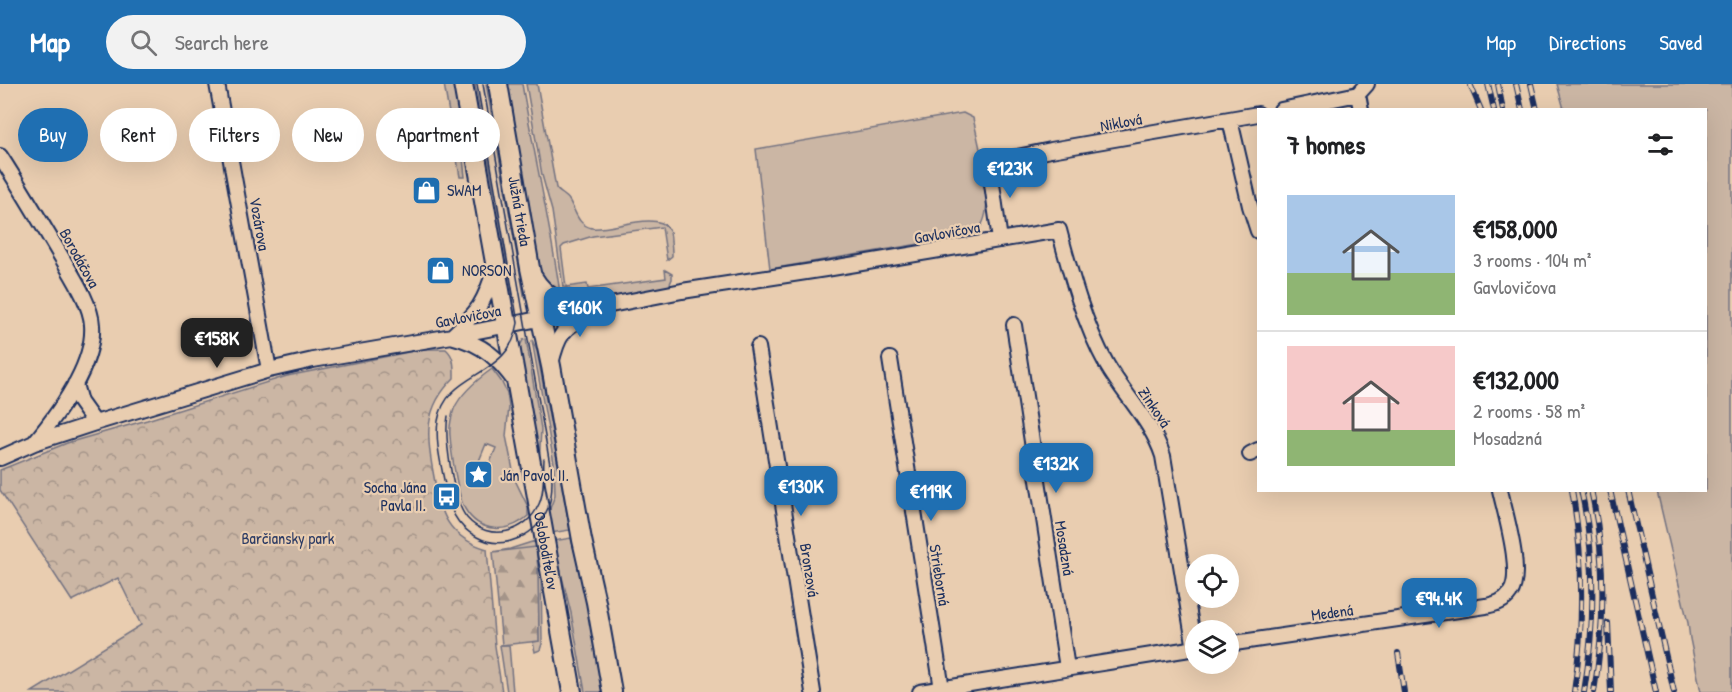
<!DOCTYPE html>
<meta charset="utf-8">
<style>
:root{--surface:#fff;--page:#f2f2f2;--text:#202124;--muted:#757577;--line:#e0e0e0;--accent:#1f6fb2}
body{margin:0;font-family:"Patrick Hand",sans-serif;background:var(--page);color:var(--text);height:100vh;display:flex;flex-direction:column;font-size:22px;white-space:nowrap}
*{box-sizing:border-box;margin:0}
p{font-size:20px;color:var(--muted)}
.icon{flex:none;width:33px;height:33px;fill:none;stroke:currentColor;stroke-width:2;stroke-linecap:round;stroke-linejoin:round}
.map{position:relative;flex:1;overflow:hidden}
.side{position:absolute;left:1257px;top:24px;width:450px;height:384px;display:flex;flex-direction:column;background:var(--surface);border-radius:0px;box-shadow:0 6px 24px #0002}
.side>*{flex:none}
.banner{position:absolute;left:18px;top:24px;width:570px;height:54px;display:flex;gap:12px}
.buttons{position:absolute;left:1185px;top:470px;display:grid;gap:12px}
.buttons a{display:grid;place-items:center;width:54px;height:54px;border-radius:50%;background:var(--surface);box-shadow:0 6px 24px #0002;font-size:30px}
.price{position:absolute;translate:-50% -51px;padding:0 14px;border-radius:12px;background:var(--accent);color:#fff;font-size:20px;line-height:39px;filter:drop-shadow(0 2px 3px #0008)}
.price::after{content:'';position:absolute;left:50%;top:36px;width:18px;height:14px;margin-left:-9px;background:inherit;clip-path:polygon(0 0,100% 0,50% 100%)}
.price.on{background:#222;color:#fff}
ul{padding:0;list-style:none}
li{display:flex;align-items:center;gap:18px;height:150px;padding:0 30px}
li+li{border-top:2px solid var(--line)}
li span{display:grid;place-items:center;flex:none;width:168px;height:120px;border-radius:0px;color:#555}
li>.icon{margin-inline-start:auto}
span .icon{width:72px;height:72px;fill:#fffc;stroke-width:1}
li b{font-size:26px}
h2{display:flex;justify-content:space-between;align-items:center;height:72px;padding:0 30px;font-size:26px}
.chip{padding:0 21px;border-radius:27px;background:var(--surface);box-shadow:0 6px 24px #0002;font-size:21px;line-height:54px}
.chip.on{background:var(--accent);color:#fff}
header{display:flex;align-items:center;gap:36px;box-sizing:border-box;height:84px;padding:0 30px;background:var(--accent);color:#fff}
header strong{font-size:28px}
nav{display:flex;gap:33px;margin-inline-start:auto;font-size:21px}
.search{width:420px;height:54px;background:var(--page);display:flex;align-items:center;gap:15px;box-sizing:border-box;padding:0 21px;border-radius:33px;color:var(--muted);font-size:22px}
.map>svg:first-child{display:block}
.grass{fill:#cbb6a4;stroke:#737281;stroke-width:1.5;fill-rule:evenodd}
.forest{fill:url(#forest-firs);stroke:#737281;stroke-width:1.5}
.park{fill:url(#park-crowns);stroke:#737281;stroke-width:1.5}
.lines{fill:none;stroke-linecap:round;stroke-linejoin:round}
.minor-casing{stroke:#1b2f5e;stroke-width:18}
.major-casing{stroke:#1b2f5e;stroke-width:22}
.minor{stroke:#e9cdb0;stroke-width:14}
.major{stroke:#e9cdb0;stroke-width:18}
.tram{stroke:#1b2f5e;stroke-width:1.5}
.rail-casing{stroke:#1b2f5e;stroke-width:6}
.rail{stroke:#e9cdb0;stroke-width:4;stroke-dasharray:11;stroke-linecap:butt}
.labels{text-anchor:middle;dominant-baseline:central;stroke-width:4.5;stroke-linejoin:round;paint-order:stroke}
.street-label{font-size:16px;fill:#1b2f5e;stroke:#e9cdb0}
.poi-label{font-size:16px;fill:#1b2f5e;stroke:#e9cdb0;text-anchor:start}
.park-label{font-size:16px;fill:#2d3c65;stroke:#e9cdb0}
</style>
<header>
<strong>Map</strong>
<div class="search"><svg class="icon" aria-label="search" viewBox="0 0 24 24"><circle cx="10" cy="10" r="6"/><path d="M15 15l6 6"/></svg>Search here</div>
<nav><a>Map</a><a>Directions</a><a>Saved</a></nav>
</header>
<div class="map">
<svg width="1732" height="608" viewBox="0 0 1732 608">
<defs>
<pattern id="forest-firs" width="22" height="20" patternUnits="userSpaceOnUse" patternTransform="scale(1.5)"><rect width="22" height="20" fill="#cbb6a4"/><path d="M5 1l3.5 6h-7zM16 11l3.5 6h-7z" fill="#a49489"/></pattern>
<pattern id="park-crowns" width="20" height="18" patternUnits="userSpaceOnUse" patternTransform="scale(1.5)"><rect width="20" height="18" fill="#cbb6a4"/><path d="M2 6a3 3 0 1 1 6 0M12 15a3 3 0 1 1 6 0" fill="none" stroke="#a49489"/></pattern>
</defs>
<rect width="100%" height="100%" fill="#e9cdb0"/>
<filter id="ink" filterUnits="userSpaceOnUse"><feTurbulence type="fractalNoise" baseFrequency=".0167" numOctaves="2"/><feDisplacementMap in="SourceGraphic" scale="12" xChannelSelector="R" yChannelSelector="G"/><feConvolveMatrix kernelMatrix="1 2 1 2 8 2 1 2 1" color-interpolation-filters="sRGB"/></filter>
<g filter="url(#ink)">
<!-- grass -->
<path class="grass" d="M444 0H455L465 93H460Z
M471 0H475L513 213 509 210Z
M486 0H490L526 206 524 211Z
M505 0H522C534 70 550 139 560 209 549 202 542 191 537 180Z
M526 0H537L556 104C559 109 566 111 569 116 576 127 577 141 592 144 609 147 657 127 668 144 671 148 671 154 671 158 672 163 672 167 672 172L667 176 662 143 593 152 564 161 561 164 566 203 587 200 588 205 666 194 665 186 672 190V195L669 202C636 210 599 217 564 212V207L591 210V207H574L563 203 552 127 542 91Z
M1557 0H1732V608H1701L1690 555 1688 539 1657 407 1706 406V26L1564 25Z
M963 29 973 34C978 57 998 128 978 145 974 149 966 151 961 153L770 185 756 65Z
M526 255 541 345 539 381 519 264 523 256Z
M532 256 537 267 570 446 551 449 548 430 555 411 554 379Z
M492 285 501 297 507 309 509 323 506 352 515 396 528 423V432C508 450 479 449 465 425 458 413 451 367 450 352 449 343 451 334 454 325 461 309 478 295 492 285ZM486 360 496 364 482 399 472 394Z
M571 454 589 524 604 608H585L571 529 553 457Z
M535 457 541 483 542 560 540 566 535 568 533 558 539 557 538 485 536 464 493 468 510 465Z
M500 561H509L513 608H507Z"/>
<!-- forest -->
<path class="forest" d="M536 463 538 485 539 557 502 561 493 468Z"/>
<!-- park -->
<path class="park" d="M424 265H446C455 273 454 283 454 294 423 324 426 353 434 393 441 430 447 453 487 465L495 562 502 608H32L141 541 118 494 72 517 0 406V386L67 359 147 336 287 292Z"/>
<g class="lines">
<defs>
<path id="minor" d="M217 0 269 286
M1358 10 1361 26
M1281 26 1358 10 1367 0
M1230 36 1250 122 1258 147
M0 72C22 106 42 140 62 174 73 193 91 220 92 241 95 281 58 330 34 359
M1000 156 989 79 1051 66 1258 30
M535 193C547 214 566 219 589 221
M1014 241 1067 584
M452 252C478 228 485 218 495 184
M454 253C483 260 499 275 516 299
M758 263 813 608
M890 275 942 605
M551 280C558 250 563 244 590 229
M75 300 80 318 95 339
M1250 370 1258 366
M0 374 34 359 95 339 269 286 313 276 452 252 682 207 832 184 1059 146C1071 191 1084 240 1107 281 1125 312 1152 338 1163 372L1195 565
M1228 560 1486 522C1495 520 1504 518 1510 509 1524 491 1505 429 1500 406
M920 608 1196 564"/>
<g id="major">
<path id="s1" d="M463 0 572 608"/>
<path id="s2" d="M498 0 530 184 551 282 582 456 596 518 612 608"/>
</g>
</defs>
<!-- minor casing -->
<use href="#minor" class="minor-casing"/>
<!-- major casing -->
<use href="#major" class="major-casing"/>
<!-- minor -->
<use href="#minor" class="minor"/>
<!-- major -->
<use href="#major" class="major"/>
<!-- tram -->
<path class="tram" d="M477 0 518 239C509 296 447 285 438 337 435 358 441 380 445 401 449 423 455 442 477 453 504 468 537 451 548 424 552 413 552 403 552 392L483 0
M448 332C444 353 453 418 467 434 489 459 527 449 539 420 545 407 543 389 544 375"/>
<defs>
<path id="rail" d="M1470 0 1481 26
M1488 0 1494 26
M1498 0 1503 26
M1516 0 1522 26
M1531 0 1537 26
M1572 406C1584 474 1584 540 1574 608
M1581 406C1596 472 1595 542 1584 608
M1591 406C1606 472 1605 542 1594 608
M1610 406 1656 608
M1628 406 1674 608
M1608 539 1611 608
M1398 569 1404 608"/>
</defs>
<!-- rail casing -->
<use href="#rail" class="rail-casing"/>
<!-- rail -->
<use href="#rail" class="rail"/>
</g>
</g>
<!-- icons -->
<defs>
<symbol id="shop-square" viewBox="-11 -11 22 22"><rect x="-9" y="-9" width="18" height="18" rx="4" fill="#1f6fb2" stroke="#e9cdb0"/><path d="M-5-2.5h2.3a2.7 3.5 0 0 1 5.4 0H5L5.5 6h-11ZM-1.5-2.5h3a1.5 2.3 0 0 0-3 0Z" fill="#fff"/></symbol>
<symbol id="sight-square" viewBox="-11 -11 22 22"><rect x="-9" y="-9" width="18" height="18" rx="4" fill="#1f6fb2" stroke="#e9cdb0"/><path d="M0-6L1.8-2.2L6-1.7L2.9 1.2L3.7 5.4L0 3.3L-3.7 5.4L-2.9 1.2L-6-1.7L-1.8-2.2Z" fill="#fff"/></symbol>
<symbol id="bus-square" viewBox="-11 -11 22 22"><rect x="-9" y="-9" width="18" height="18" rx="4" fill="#1f6fb2" stroke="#e9cdb0"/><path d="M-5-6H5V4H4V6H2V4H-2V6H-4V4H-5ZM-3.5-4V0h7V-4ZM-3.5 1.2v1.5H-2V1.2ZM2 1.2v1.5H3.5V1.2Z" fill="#fff"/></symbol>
</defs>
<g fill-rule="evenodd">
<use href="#shop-square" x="410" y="90" width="33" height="33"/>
<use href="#shop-square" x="424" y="170" width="33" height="33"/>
<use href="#sight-square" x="462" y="374" width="33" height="33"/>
<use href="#bus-square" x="430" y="396" width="33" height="33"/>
</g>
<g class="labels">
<!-- street labels -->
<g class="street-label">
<text transform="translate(1121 38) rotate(-10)">Niklová</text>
<text stroke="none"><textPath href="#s2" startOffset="129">Južná trieda</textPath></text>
<text transform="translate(260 140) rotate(80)">Vozárova</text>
<text transform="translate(947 148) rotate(-10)">Gavlovičova</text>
<text transform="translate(80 174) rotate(61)">Borodáčova</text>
<text transform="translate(468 232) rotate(-11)">Gavlovičova</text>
<text transform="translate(1155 323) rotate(56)">Zinková</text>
<text transform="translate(1065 464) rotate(81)">Mosadzná</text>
<text stroke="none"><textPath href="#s1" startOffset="474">Osloboditeľov</textPath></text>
<text transform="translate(810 486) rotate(81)">Bronzová</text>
<text transform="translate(940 491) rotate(81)">Strieborná</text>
<text transform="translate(1332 528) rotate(-8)">Medená</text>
</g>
<!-- poi labels -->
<g class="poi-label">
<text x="447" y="106">SWAM</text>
<text x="462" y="186">NORSON</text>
<text x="500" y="391">Ján Pavol II.</text>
<text x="426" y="403" text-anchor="end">Socha Jána<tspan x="426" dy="18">Pavla II.</tspan></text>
</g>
<!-- park labels -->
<g class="park-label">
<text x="288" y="454">Barčiansky park</text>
</g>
</g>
</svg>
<div class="buttons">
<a><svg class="icon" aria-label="locate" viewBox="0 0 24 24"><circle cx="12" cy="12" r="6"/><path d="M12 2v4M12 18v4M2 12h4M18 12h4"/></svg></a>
<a><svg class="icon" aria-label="layers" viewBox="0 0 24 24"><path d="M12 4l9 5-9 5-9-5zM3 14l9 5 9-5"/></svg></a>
</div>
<b class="price" style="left:1010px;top:115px">€123K</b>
<b class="price" style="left:580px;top:254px">€160K</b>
<b class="price on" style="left:217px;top:285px">€158K</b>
<b class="price" style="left:1056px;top:410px">€132K</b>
<b class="price" style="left:801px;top:433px">€130K</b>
<b class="price" style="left:931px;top:438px">€119K</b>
<b class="price" style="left:1439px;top:545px">€94.4K</b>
<div class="banner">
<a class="chip on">Buy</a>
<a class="chip">Rent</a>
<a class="chip">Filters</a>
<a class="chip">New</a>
<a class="chip">Apartment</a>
</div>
<section class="side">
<h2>7 homes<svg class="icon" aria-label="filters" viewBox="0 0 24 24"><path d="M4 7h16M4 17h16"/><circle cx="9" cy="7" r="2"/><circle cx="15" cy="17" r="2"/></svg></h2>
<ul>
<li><span style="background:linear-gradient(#a9c7e8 65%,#8fb573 0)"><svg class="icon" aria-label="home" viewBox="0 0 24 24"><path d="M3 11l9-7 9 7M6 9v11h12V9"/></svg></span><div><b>€158,000</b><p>3 rooms · 104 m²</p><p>Gavlovičova</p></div></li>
<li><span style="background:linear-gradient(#f6c9c9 70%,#8fb573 0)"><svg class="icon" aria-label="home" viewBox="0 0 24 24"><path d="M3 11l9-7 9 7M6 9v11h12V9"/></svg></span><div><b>€132,000</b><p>2 rooms · 58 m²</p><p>Mosadzná</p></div></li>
</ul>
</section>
</div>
